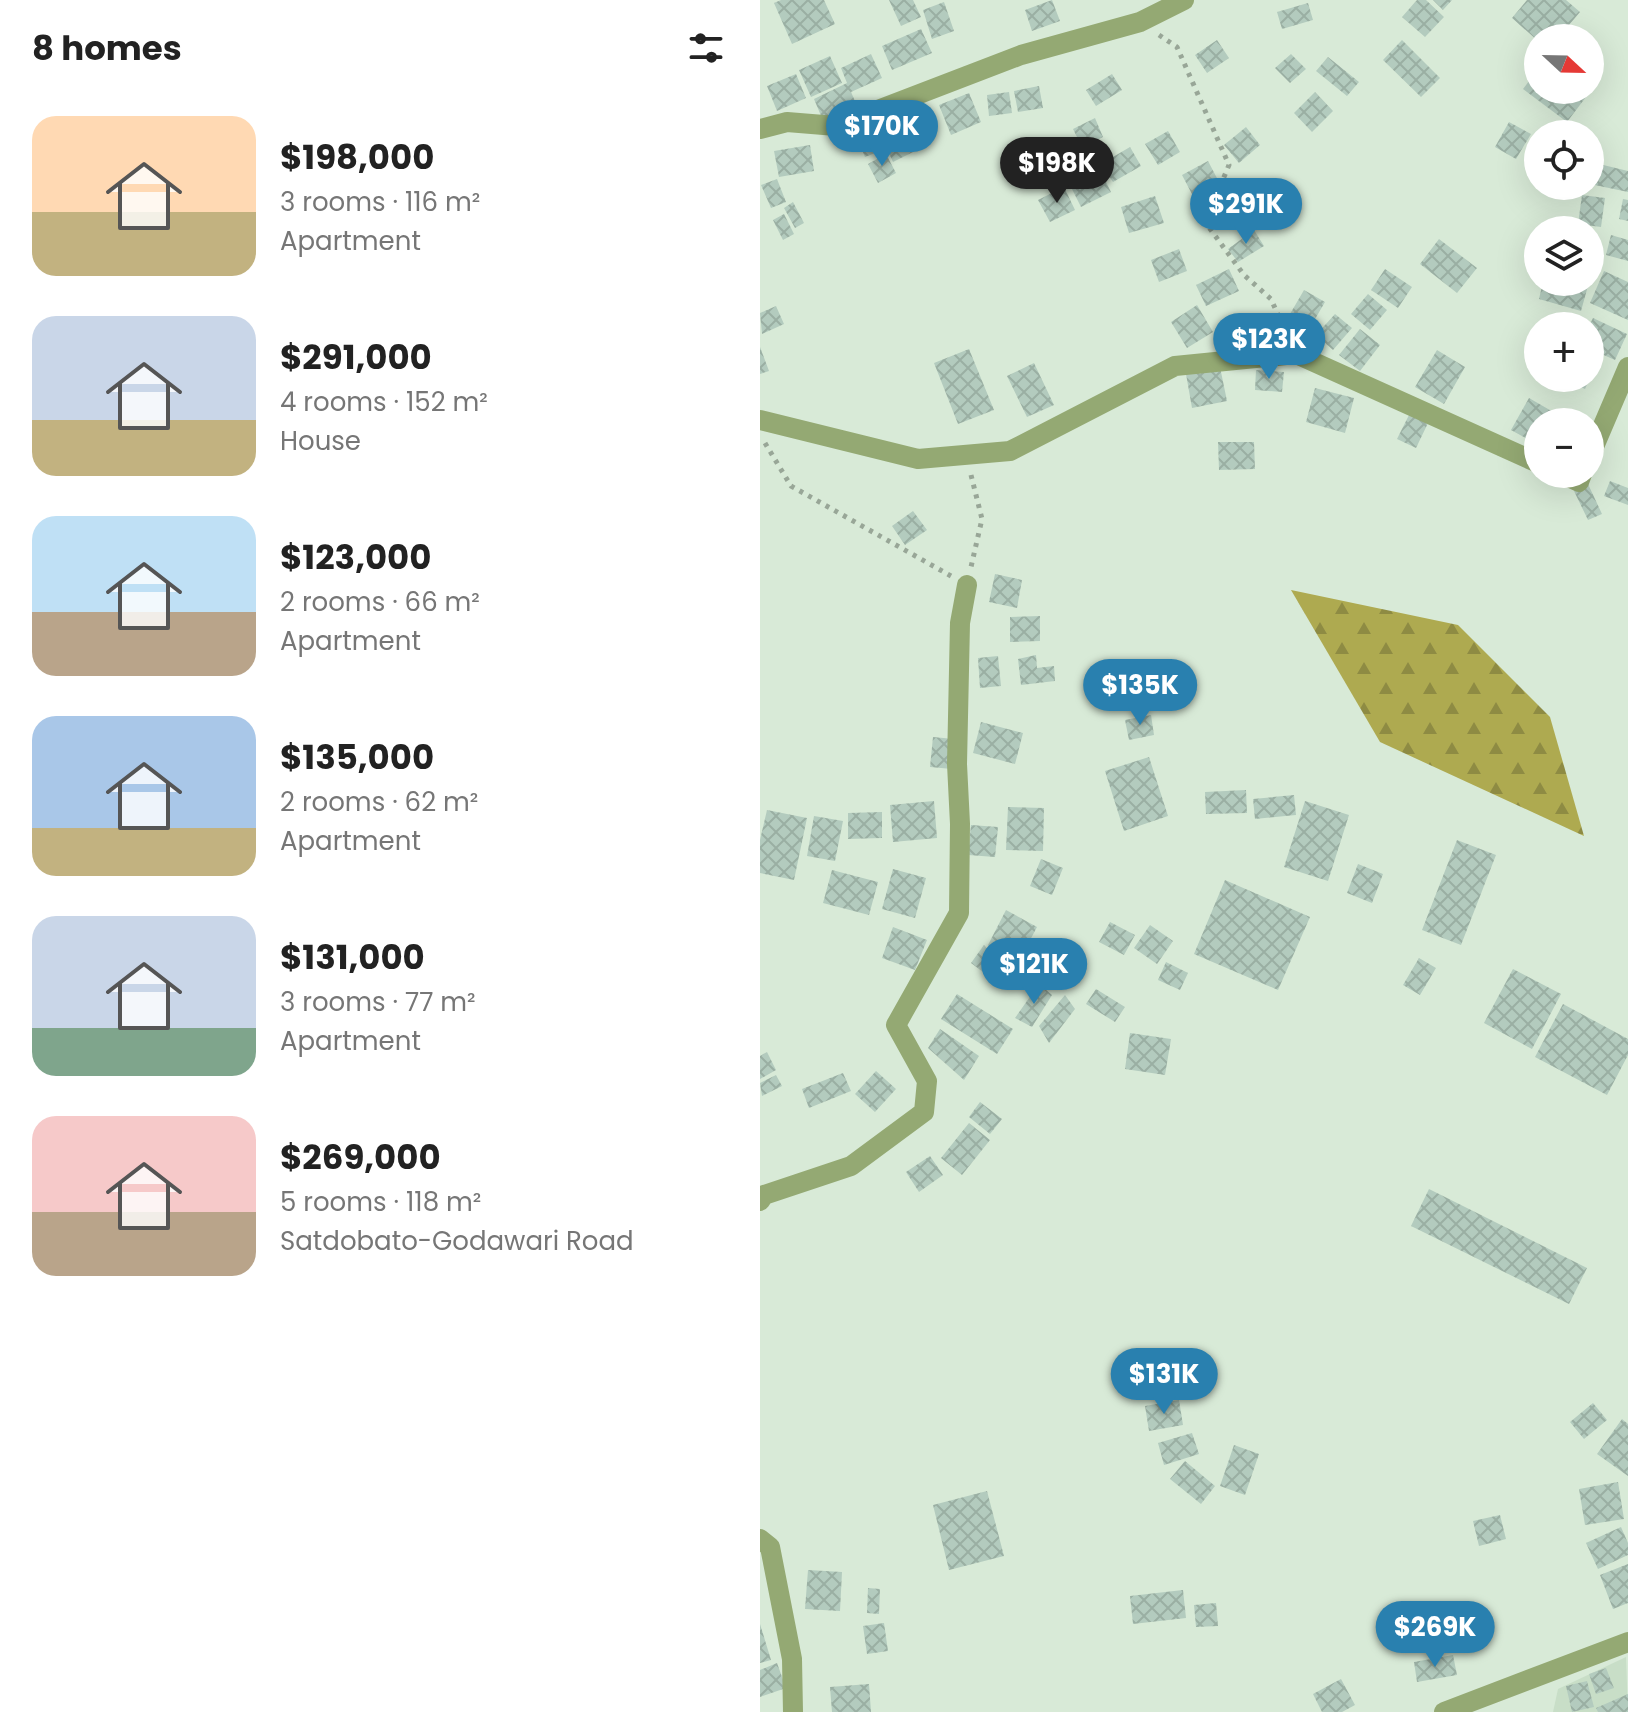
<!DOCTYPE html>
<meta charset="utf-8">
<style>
:root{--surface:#fff;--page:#f6f6f6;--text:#222;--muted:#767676;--accent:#2980af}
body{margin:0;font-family:Poppins,sans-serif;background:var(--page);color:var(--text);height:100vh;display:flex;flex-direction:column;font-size:30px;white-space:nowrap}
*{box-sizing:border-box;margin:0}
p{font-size:26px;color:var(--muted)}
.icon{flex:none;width:44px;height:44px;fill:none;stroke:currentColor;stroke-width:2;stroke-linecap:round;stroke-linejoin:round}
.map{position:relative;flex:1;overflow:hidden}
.details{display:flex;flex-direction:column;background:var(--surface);width:760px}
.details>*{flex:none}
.needle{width:52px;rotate:112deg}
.fabs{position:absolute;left:764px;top:24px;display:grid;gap:16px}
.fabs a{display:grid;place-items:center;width:80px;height:80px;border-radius:50%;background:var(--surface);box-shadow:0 8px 32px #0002;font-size:40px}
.price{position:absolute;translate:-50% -68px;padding:0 18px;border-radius:28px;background:var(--accent);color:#fff;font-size:26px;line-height:52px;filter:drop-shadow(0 2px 4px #0008)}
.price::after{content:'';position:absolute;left:50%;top:48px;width:24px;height:18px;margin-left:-12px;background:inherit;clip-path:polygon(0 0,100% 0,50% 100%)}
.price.active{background:#222;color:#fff}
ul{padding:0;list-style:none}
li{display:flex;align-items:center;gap:24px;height:200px;padding:0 32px}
li span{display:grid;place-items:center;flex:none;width:224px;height:160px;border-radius:24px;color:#555}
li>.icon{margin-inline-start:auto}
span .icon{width:96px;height:96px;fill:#fffc;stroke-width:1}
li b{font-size:34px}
h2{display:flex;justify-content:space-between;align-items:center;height:96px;padding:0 32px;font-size:34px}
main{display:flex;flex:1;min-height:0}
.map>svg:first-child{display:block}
.built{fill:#c8dec7}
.forest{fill:url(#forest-firs)}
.building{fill:url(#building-cross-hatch)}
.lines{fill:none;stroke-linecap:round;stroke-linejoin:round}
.path{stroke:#98a697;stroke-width:5;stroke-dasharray:4 6;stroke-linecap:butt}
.minor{stroke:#94a973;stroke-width:20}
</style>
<main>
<section class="details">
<h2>8 homes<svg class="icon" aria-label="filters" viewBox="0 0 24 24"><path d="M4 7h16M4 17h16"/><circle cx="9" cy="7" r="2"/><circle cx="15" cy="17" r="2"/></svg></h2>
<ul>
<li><span style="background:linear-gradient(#ffd9b3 60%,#c2b280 0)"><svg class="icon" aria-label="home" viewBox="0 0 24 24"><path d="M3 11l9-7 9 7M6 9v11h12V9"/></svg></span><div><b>$198,000</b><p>3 rooms · 116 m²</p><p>Apartment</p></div></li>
<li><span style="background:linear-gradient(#c9d6e8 65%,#c2b280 0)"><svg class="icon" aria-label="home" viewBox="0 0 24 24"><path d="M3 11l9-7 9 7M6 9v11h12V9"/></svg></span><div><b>$291,000</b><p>4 rooms · 152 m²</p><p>House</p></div></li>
<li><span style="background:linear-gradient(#bfe0f5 60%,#b9a48a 0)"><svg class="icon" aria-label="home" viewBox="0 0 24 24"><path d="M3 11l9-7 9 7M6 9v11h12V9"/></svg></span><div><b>$123,000</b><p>2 rooms · 66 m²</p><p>Apartment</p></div></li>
<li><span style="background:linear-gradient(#a9c7e8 70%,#c2b280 0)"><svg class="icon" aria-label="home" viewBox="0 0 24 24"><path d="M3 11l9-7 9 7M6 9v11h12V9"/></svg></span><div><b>$135,000</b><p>2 rooms · 62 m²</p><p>Apartment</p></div></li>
<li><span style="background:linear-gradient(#c9d6e8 70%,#7fa58c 0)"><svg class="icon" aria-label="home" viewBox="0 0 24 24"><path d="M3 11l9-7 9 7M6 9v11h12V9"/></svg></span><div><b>$131,000</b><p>3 rooms · 77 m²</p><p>Apartment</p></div></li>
<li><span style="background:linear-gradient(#f6c9c9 60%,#b9a48a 0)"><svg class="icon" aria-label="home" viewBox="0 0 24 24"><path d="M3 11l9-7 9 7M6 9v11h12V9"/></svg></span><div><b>$269,000</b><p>5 rooms · 118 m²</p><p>Satdobato-Godawari Road</p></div></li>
</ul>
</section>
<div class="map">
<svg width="868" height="1712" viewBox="0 0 868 1712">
<defs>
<pattern id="forest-firs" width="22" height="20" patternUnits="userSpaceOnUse" patternTransform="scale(2)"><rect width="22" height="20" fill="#aeaa50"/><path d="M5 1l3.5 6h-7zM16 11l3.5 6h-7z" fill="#8e8b43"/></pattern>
<pattern id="building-cross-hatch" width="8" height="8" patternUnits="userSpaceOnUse" patternTransform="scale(2)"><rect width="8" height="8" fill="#b3cbbe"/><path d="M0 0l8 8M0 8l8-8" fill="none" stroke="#9aafa3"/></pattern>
</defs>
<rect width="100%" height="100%" fill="#d8ead7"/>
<!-- built -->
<path class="built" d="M866 1657 868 1712H793L798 1689Z"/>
<!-- forest -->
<path class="forest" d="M531 590 698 625 790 717 824 836 620 742Z"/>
<!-- building -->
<path class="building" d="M21 0H64L75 24 32 44 14 3Z
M129 0H153L161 17 141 26Z
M292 0 300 21 272 31 265 10Z
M657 0H666L684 17 665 37 642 17Z
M673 0H692L683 10Z
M767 0H806L820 12 798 38H778V41L752 18Z
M184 2 194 31 172 39 163 10Z
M548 3 553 20 522 29 517 12Z
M161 29 172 53 132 70 122 46Z
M457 40 469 58 447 73 435 55Z
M642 40 680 78 661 97 623 60Z
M111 54 122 78 91 92 98 108 64 123 54 99 87 83 81 68Z
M531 54 546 69 530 83 515 68Z
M70 56 82 83 51 97 39 70Z
M568 57 599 82 587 96 556 71Z
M778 69V90H825L829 93 807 122 763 89Z
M36 74 46 98 17 111 7 86Z
M352 74 362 90 336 106 326 90Z
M279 86 283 108 258 112 254 91Z
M249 92 252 113 229 116 227 95Z
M555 92 573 111 552 132 534 113Z
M209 93 221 122 191 135 179 105Z
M137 113 155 151 133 162 115 123Z
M335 118 343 137 322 147 313 129Z
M749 122 771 134 756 159 735 147Z
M486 127 500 145 479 163 464 145Z
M408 131 420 152 398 165 385 144Z
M116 133 123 150 105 157 98 140Z
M50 145 54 171 19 177 14 151Z
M370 147 381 166 353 182 341 164Z
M126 154 136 173 118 183 108 164Z
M448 161 459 182 433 196 422 175Z
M835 163 868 171V192L830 184Z
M341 172 351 192 321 207 311 187Z
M17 179 26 202 11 208 1 185Z
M304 187 315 210 290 222 278 200Z
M822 195 845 198 841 227 818 224Z
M395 196 404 223 369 233 361 207Z
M863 199 868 200V221L859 219Z
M33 202 44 223 35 228 24 208Z
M24 214 34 234 23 240 13 220Z
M794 222 819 229V230H791Z
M494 230 504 246 478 262 468 249Z
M851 235 868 240V261L846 255Z
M679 239 717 268 697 293 660 264Z
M419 249 427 271 399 282 391 260Z
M469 269 479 291 446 306 436 285Z
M625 269 652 287 638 308 611 290Z
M844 271 868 282V320L830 303Z
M783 282H829L821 311 779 299Z
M544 290 565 302 544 338 523 326Z
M608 294 627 310 610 330 591 314Z
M437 305 453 332 427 348 411 322Z
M16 306 24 324 2 334 0 313Z
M575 314 592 328 573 350 556 335Z
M833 318 867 334 855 360 830 349 829 326Z
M600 329 620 345 600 371 579 355Z
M0 347 9 371 0 374Z
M209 349 234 410 198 424 174 363Z
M677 350 705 367 684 404 655 387Z
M274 363 294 405 267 417 247 376Z
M460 367 467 401 432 408 426 374Z
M496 370 524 372 522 392 495 390Z
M802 378H830L825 389Z
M555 388 594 398 585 433 546 422Z
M769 398 807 420 806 422H778V445L751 430Z
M650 413 669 421 656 448 637 439Z
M458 442H494L495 469 459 470Z
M850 481 868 488V505L844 496Z
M828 484 842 514 828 520 814 491Z
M153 511 167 530 145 545 132 526Z
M235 574 262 580 257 608 229 602Z
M280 616V641L250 642V617Z
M276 655 277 668 294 666 295 681 261 685 258 659Z
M238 656 241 686 220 688 218 658Z
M391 715 394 735 369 740 365 720Z
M221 722 263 733 255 764 213 753Z
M173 737 194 739 192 769 170 767Z
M389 757 408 816 364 831 345 771Z
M486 790 487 813 446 814 445 792Z
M534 795 536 815 495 819 493 799Z
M174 801 177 838 133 842 130 805Z
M545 801 589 815 568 881 524 867Z
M248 807 284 808 283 851 246 850Z
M7 810 47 818 34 880 0 873V840Z
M122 812V838L88 839V813Z
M54 816 83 821 75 861 47 856Z
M211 825 238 827 235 857 208 855Z
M697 840 736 855 701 945 662 930Z
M281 859 303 868 292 895 270 886Z
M598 864 623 874 612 903 587 893Z
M133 869 166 878 155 918 122 909Z
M72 870 118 882 109 915 63 903Z
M465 880 550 917 518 990 434 954Z
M246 910 277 927 259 961 228 945Z
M350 922 375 935 364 955 339 942Z
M390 925 413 941 397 964 374 948Z
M133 927 167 940 155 970 122 958Z
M281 940 316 955 304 983 269 968Z
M224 945 233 956 227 975 211 963Z
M659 958 676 968 660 995 643 985Z
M406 962 428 973 420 990 398 980Z
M753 969 801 994 772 1049 724 1023Z
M279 984 292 995 272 1027 255 1018Z
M336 989 365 1007 355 1022 326 1004Z
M197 994 253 1029 237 1054 181 1019Z
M305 995 315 1009 289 1043 279 1026Z
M803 1004 868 1039V1055L847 1095 775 1057Z
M180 1029 219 1056 204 1080 168 1048Z
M370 1033 411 1039 405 1075 365 1069Z
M7 1052 16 1070 0 1079V1056Z
M116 1071 136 1089 115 1112 95 1094Z
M83 1073 91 1091 49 1108 42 1089Z
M16 1075 22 1086 2 1096 0 1083Z
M220 1102 242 1119 230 1134 209 1117Z
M209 1123 230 1140 202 1175 181 1158Z
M170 1156 183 1175 159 1192 146 1172Z
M669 1189 827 1268 809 1304 651 1226Z
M419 1400 423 1425 389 1431 385 1406Z
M833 1403 847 1420 824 1439 810 1422Z
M862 1419 868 1424V1476L837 1454Z
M432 1433 439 1454 404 1465 398 1443Z
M474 1445 499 1454 485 1495 460 1486Z
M425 1461 455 1486 441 1504 410 1479Z
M858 1482 864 1519 825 1525 819 1489Z
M227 1491 244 1556 189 1570 173 1505Z
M740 1515 746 1539 719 1546 713 1521Z
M861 1527 868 1543V1555L838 1569 826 1543Z
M868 1564V1603L853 1609 840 1575Z
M48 1570 82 1572 80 1611 45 1609Z
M108 1588 120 1589 119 1614 107 1613Z
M423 1590 426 1618 373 1624 370 1596Z
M456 1603 458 1626 436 1627 434 1605Z
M124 1623 128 1651 107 1654 103 1626Z
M0 1624 11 1660 0 1663Z
M693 1655 697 1675 657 1682 654 1662Z
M17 1663 26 1688 0 1697V1670Z
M846 1668 854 1688 836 1694 829 1674Z
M581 1679 595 1705 582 1712H562L553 1694Z
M827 1681 834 1707 812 1712 806 1686Z
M109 1684 111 1712H72L70 1687Z
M868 1694V1712H838L836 1708Z"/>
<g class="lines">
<!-- path -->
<path class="path" d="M399 35 417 47 469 165 445 222 484 275 511 299 527 335
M5 443 31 486 191 576
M211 475 222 519 211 567"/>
<!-- minor -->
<path class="minor" d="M0 129 27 122 76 126 261 55 380 22 424 0
M0 420 158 459 250 451 415 366 536 354 778 463
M830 456 868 367
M802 474 819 482 822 474
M0 1201 4 1195 91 1166 164 1112 167 1081 136 1025 199 913 200 824 197 764 200 623 207 585
M0 1539 10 1547 32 1659 33 1712
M684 1712 868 1642"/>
</g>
</svg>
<div class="fabs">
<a><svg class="needle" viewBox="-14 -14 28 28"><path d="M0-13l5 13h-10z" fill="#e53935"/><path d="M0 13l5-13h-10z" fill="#767676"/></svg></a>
<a><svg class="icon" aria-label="locate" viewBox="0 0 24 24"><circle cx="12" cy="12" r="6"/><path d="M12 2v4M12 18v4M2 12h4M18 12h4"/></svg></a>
<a><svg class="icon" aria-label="layers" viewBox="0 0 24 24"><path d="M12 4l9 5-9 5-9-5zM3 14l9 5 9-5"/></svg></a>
<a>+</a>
<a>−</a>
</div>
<b class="price" style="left:122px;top:168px">$170K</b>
<b class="price active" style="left:297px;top:205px">$198K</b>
<b class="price" style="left:486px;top:246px">$291K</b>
<b class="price" style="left:509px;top:381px">$123K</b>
<b class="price" style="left:380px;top:727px">$135K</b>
<b class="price" style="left:274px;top:1006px">$121K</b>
<b class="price" style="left:404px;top:1416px">$131K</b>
<b class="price" style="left:675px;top:1669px">$269K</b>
</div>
</main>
